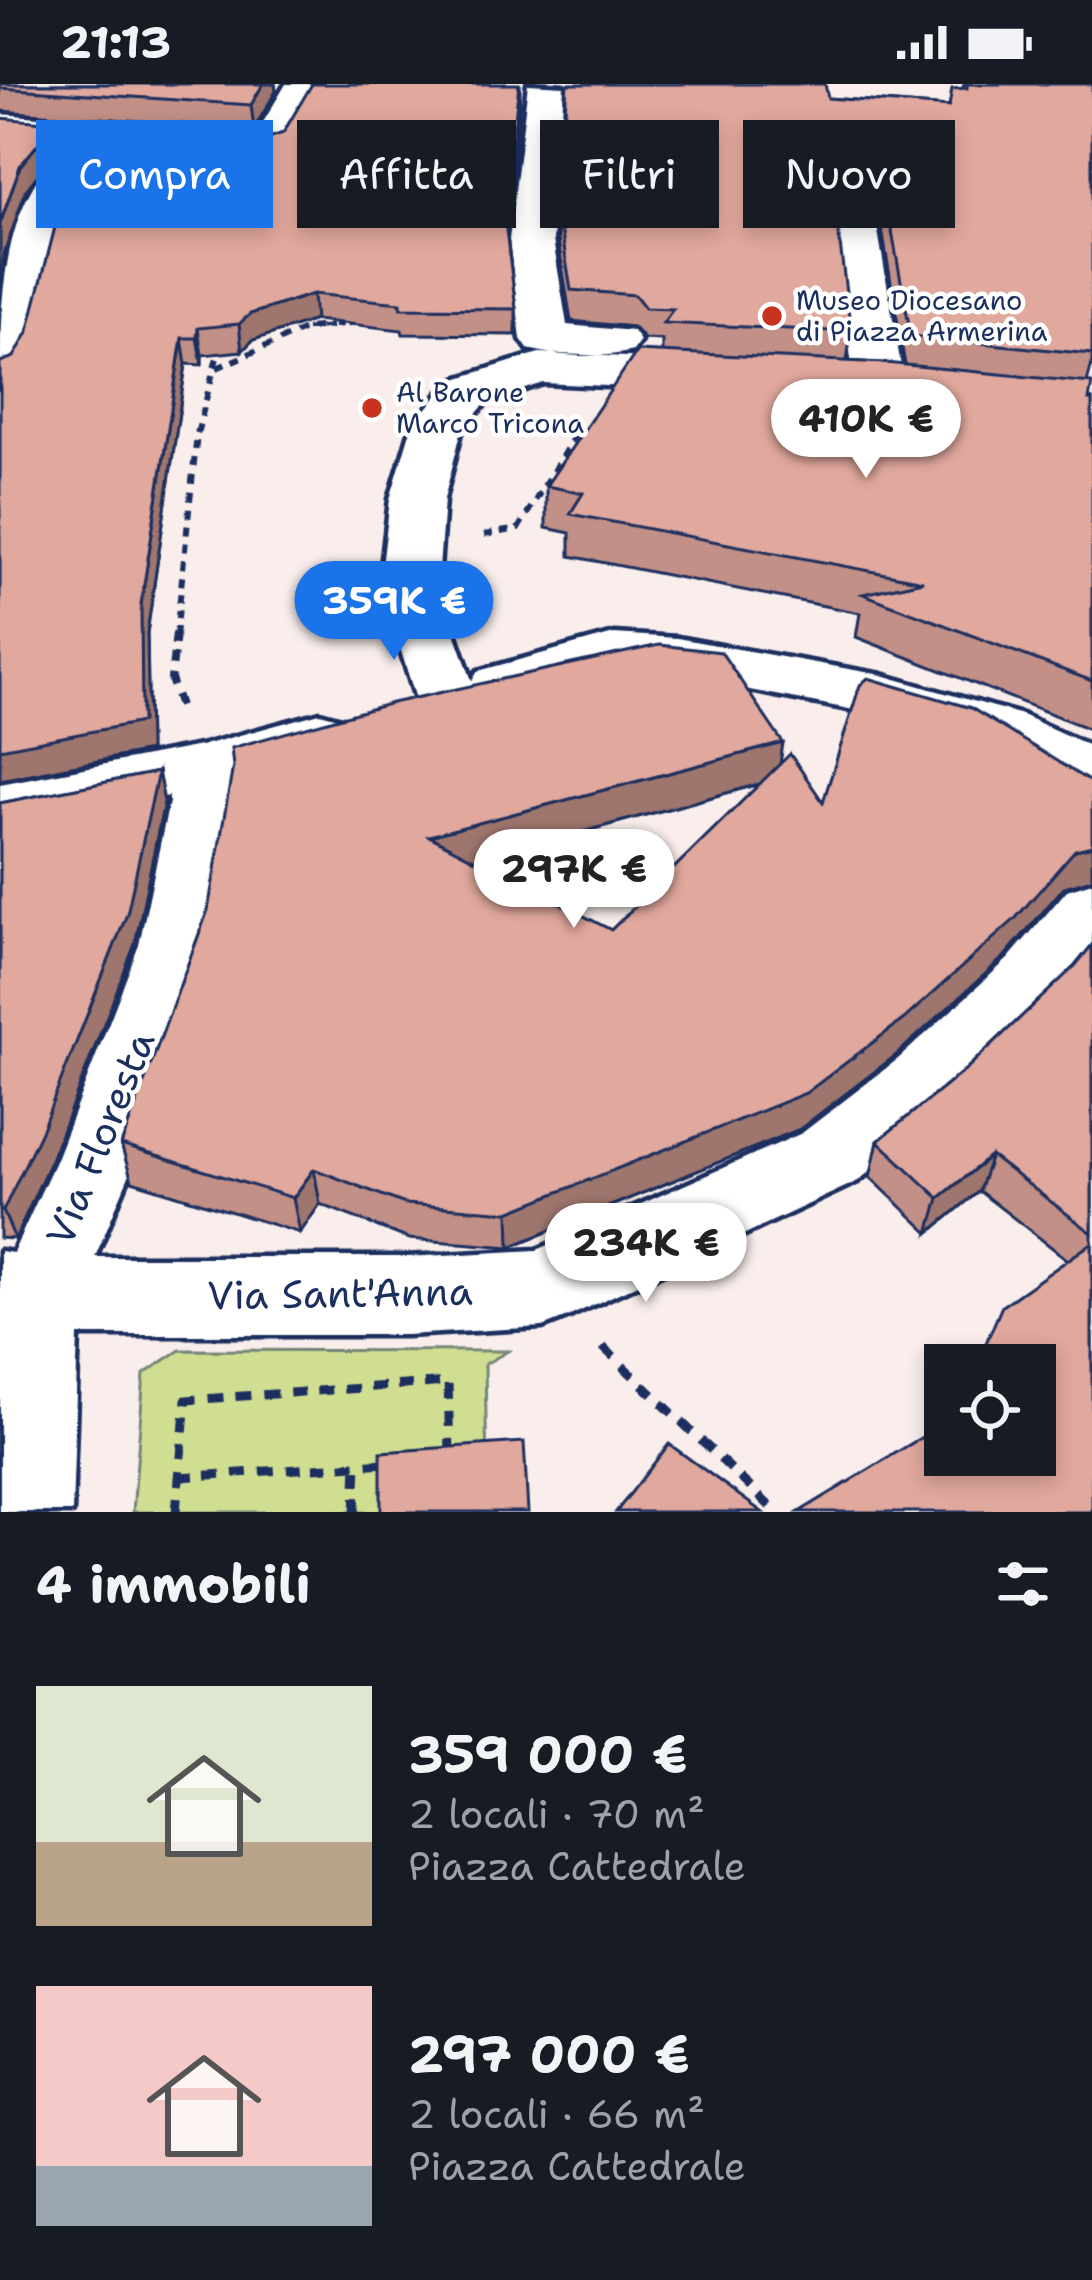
<!DOCTYPE html>
<html lang="it">
<meta charset="utf-8">
<style>
:root{--surface:#171b24;--page:#242831;--text:#f1f3f6;--muted:#9ea1a6;--accent:#1a73e8}
body{margin:0;font-family:"Shantell Sans",sans-serif;background:var(--page);color:var(--text);height:100vh;display:flex;flex-direction:column;font-size:45px;white-space:nowrap}
*{box-sizing:border-box;margin:0}
p{font-size:39px;color:var(--muted)}
.icon{flex:none;width:66px;height:66px;fill:none;stroke:currentColor;stroke-width:2;stroke-linecap:round;stroke-linejoin:round}
.map{position:relative;height:1428px;overflow:hidden}
.panel{display:flex;flex-direction:column;background:var(--surface);flex:1}
.panel>*{flex:none}
.guide{position:absolute;left:36px;top:36px;width:1020px;height:108px;display:flex;gap:24px}
.fabs{position:absolute;left:924px;top:1260px;display:grid;gap:24px}
.fabs a{display:grid;place-items:center;width:132px;height:132px;border-radius:0px;background:var(--surface);box-shadow:0 6px 18px #0003;font-size:60px}
.price{position:absolute;translate:-50% -102px;padding:0 27px;border-radius:42px;background:#fff;color:#222;font-size:39px;line-height:78px;filter:drop-shadow(0 3px 6px #0008)}
.price::after{content:'';position:absolute;left:50%;top:72px;width:36px;height:27px;margin-left:-18px;background:inherit;clip-path:polygon(0 0,100% 0,50% 100%)}
.price.active{background:var(--accent);color:#fff}
ul{padding:0;list-style:none}
li{display:flex;align-items:center;gap:36px;height:300px;padding:0 36px}
li span{display:grid;place-items:center;flex:none;width:336px;height:240px;border-radius:0px;color:#555}
li>.icon{margin-inline-start:auto}
span .icon{width:144px;height:144px;fill:#fffc;stroke-width:1}
li b{font-size:51px}
h2{display:flex;justify-content:space-between;align-items:center;height:144px;padding:0 36px;font-size:51px}
.chip{padding:0 42px;border-radius:0px;background:var(--surface);box-shadow:0 6px 18px #0003;font-size:42px;line-height:108px}
.chip.active{background:var(--accent);color:#fff}
.status{display:flex;justify-content:space-between;align-items:center;height:84px;padding:0 60px;background:var(--surface);direction:ltr}
.status svg{height:33px;fill:currentColor}
.map>svg:first-child{display:block}
.green{fill:#d0de91;stroke:#768678;stroke-width:3}
.lines{fill:none;stroke-linecap:round;stroke-linejoin:round}
.minor-casing{stroke:#1b2f5e;stroke-width:9}
.path-far3{stroke:#1b2f5e;stroke-width:4.5;stroke-dasharray:8 6;stroke-linecap:butt}
.path-far2{stroke:#1b2f5e;stroke-width:6;stroke-dasharray:9 8;stroke-linecap:butt}
.path-far1{stroke:#1b2f5e;stroke-width:8;stroke-dasharray:12 9;stroke-linecap:butt}
.path{stroke:#1b2f5e;stroke-width:9;stroke-dasharray:15 12;stroke-linecap:butt}
.minor{fill:#fff;fill-rule:evenodd}
.wall{fill:#c29087;stroke:#1b2f5e;stroke-width:3;fill-rule:evenodd}
.shaded-wall{fill:#9e766e;stroke:#1b2f5e;stroke-width:3}
.building{fill:#e1a89d;stroke:#1b2f5e;stroke-width:3}
.poi-dot{fill:#c8321e;stroke:#fff;stroke-width:4.5}
.labels{text-anchor:middle;dominant-baseline:central;stroke-width:9;stroke-linejoin:round;paint-order:stroke}
.far-poi-label{font-size:27px;fill:#1b2f5e;stroke:#fff;text-anchor:start}
.near-street-label{font-size:39px;fill:#1b2f5e;stroke:#fff}
</style>
<div class="status"><b>21:13</b><svg viewBox="0 0 49 12"><path d="M0 12V9h3v3zM5 12V6h3v6zM10 12V3h3v9zM15 12V0h3v12zM26 1h20v11H26zM47 4h2v5h-2z"/></svg></div>
<div class="map">
<svg width="1092" height="1428" viewBox="0 0 1092 1428">
<rect width="100%" height="100%" fill="#f9eeeb"/>
<filter id="ink" filterUnits="userSpaceOnUse"><feTurbulence type="fractalNoise" baseFrequency=".00833" numOctaves="2"/><feDisplacementMap in="SourceGraphic" scale="24" xChannelSelector="R" yChannelSelector="G"/><feConvolveMatrix kernelMatrix="1 2 1 2 8 2 1 2 1" color-interpolation-filters="sRGB"/></filter>
<g filter="url(#ink)">
<!-- green -->
<path class="green" d="M180 1266 508 1267 485 1280 487 1389 385 1428H133L144 1290Z"/>
<g class="lines">
<defs>
<path id="minor" d="M286 0H318L321 4 282 71 268 75 115 63C105 70 94 77 85 86 39 137 59 238 17 298L0 303C0 222 0 114 70 59L0 54V30L256 50Z
M528 0 564 2 553 156 567 241 633 247 640 257 633 267C601 275 560 273 528 265L521 255 509 156Z
M841 94 856 97 877 141 904 300 896 310 879 315 862 310 854 300 835 141 820 106 826 97Z
M539 269 714 277 731 282 738 292 731 302 714 307 543 299 486 319 462 345 444 415 438 500 472 597 478 587 614 550 677 554 882 591 1022 631 1092 663V711L978 661 875 630 677 592 615 588 500 621 478 614 469 629 447 635 425 629 416 615 380 500 390 415 412 342 450 297Z
M320 629 342 635 352 650 342 665 233 697 235 718 211 861 136 1075 95 1173H406L537 1166 802 1049 898 975 1008 875 1067 806 1092 798V874L1060 915 952 1019 858 1097 572 1231 542 1243 406 1251H78L72 1428H0V1167L13 1169 56 1075 139 861 169 718V712L0 746V700L200 662Z"/>
</defs>
<!-- minor casing -->
<use href="#minor" class="minor-casing"/>
<!-- path-far3 -->
<path class="path-far3" d="M306 245 357 239"/>
<!-- path-far2 -->
<path class="path-far2" d="M217 284 307 244 332 242
M484 451 518 445 579 344
M176 552 197 350 220 262"/>
<!-- path-far1 -->
<path class="path-far1" d="M176 549 171 595 181 625"/>
<!-- path -->
<path class="path" d="M603 1263 776 1428
M179 1393 387 1379
M176 1428 186 1316 448 1298 450 1369
M355 1428 357 1380"/>
<!-- minor -->
<use href="#minor" class="minor"/>
</g>
<!-- wall -->
<path class="wall" d="M0 0H275L276 7 254 45 0 27Z
M964 0H1092V280L1087 299 1089 316H1092V646L856 553 860 529 570 472V449L546 444V402L662 269V256L644 255 633 243 571 237 558 156V126L828 14 949 23 963 4ZM842 90 860 95 881 139 905 281 847 277 851 248 826 94Z
M520 18 506 144 516 225V251L403 250 402 246 315 236 253 256 242 267 202 271V281L186 280 147 549 149 667 14 273 266 55Z
M780 680 823 718 1092 699V795L1064 803 1005 872 895 972 800 1045 510 1163 409 1155 320 1120 300 1149 132 1097 121 1061 208 826ZM760 700 611 846 476 777Z
M158 688 164 718 135 860 52 1073 15 1155 0 1154V719Z
M1092 861V1428L945 1371 1035 1281H978L986 1259 1068 1176 979 1107 929 1149 870 1093 878 1057 965 986 1075 882Z"/>
<!-- shaded-wall -->
<path class="shaded-wall" d="M263 0H275L276 7 254 45 251 21Z
M520 0V18L505 155 504 130Z
M55 39 60 63 26 106 4 170 0 221V140L20 82Z
M845 61 842 90 822 94 819 79 826 65Z
M313 210 315 236 253 256 242 267 239 240 250 230Z
M198 244 202 271V281L197 254Z
M182 254 186 280 147 549 149 667 0 696V665L141 520Z
M783 659 778 695 431 789 429 752Z
M158 688 164 718 135 860 52 1073 15 1155 3 1127Z
M1092 762V795L1064 803 1005 872 895 972 800 1045 510 1163 509 1128 1075 766Z
M991 1072 979 1107 929 1149 939 1114Z
M314 1085 320 1120 300 1149 293 1114Z"/>
<!-- building -->
<path class="building" d="M0 0H263L251 21 0 4Z
M312 0H519L504 130 516 225 401 224V219L313 210 250 230 239 240 198 244 197 254H182L141 520 142 638 0 665V278L14 273 28 248 70 85 84 64 112 43 266 55 283 49Z
M567 0H825L828 14 949 23 952 5 967 4V0H1092V270L911 252 885 109 864 66 845 61 826 65 819 79 834 112 851 248 663 239 673 225 645 224 635 211 571 206 558 126Z
M0 34 55 39 20 82 0 140Z
M637 267 885 279 1092 299 1089 316H1092V597L863 510 923 497 570 430 583 409 546 402Z
M659 561 721 568 783 659 429 752 611 846 790 670 823 718 860 601 868 594 971 624 1092 699V762L1075 766 1015 835 904 935 806 1009 509 1128 405 1120 314 1085 293 1114 121 1061 208 826 233 682 231 664 392 619Z
M158 688 127 830 42 1045 3 1127 0 1126V719Z
M1092 861V1149L991 1072 939 1114 878 1057 965 986 1075 882Z
M1092 1159V1428H799L945 1339V1371H1035V1281H1007L986 1259 1002 1222Z
M524 1358 528 1428H381V1368Z
M669 1360 762 1428H616Z"/>
</g>
<!-- markers -->
<g class="poi-dot">
<circle cx="772" cy="232" r="12"/>
<circle cx="372" cy="324" r="12"/>
</g>
<g class="labels">
<!-- far-poi labels -->
<g class="far-poi-label">
<text x="796" y="216">Museo Diocesano<tspan x="796" dy="31">di Piazza Armerina</tspan></text>
<text x="396" y="308">Al Barone<tspan x="396" dy="31">Marco Tricona</tspan></text>
</g>
<!-- near-street labels -->
<g class="near-street-label">
<text transform="translate(100 1054) rotate(-68)">Via Floresta</text>
<text transform="translate(340 1209) rotate(-1)">Via Sant'Anna</text>
</g>
</g>
</svg>
<div class="fabs">
<a><svg class="icon" aria-label="locate" viewBox="0 0 24 24"><circle cx="12" cy="12" r="6"/><path d="M12 2v4M12 18v4M2 12h4M18 12h4"/></svg></a>
</div>
<b class="price" style="left:866px;top:397px">410K €</b>
<b class="price active" style="left:394px;top:579px">359K €</b>
<b class="price" style="left:574px;top:847px">297K €</b>
<b class="price" style="left:646px;top:1221px">234K €</b>
<div class="guide">
<a class="chip active">Compra</a>
<a class="chip">Affitta</a>
<a class="chip">Filtri</a>
<a class="chip">Nuovo</a>
</div>
</div>
<section class="panel">
<h2>4 immobili<svg class="icon" aria-label="filters" viewBox="0 0 24 24"><path d="M4 7h16M4 17h16"/><circle cx="9" cy="7" r="2"/><circle cx="15" cy="17" r="2"/></svg></h2>
<ul>
<li><span style="background:linear-gradient(#dfe7d0 65%,#b9a48a 0)"><svg class="icon" aria-label="home" viewBox="0 0 24 24"><path d="M3 11l9-7 9 7M6 9v11h12V9"/></svg></span><div><b>359 000 €</b><p>2 locali · 70 m²</p><p>Piazza Cattedrale</p></div></li>
<li><span style="background:linear-gradient(#f6c9c9 75%,#9aa5b1 0)"><svg class="icon" aria-label="home" viewBox="0 0 24 24"><path d="M3 11l9-7 9 7M6 9v11h12V9"/></svg></span><div><b>297 000 €</b><p>2 locali · 66 m²</p><p>Piazza Cattedrale</p></div></li>
</ul>
</section>
